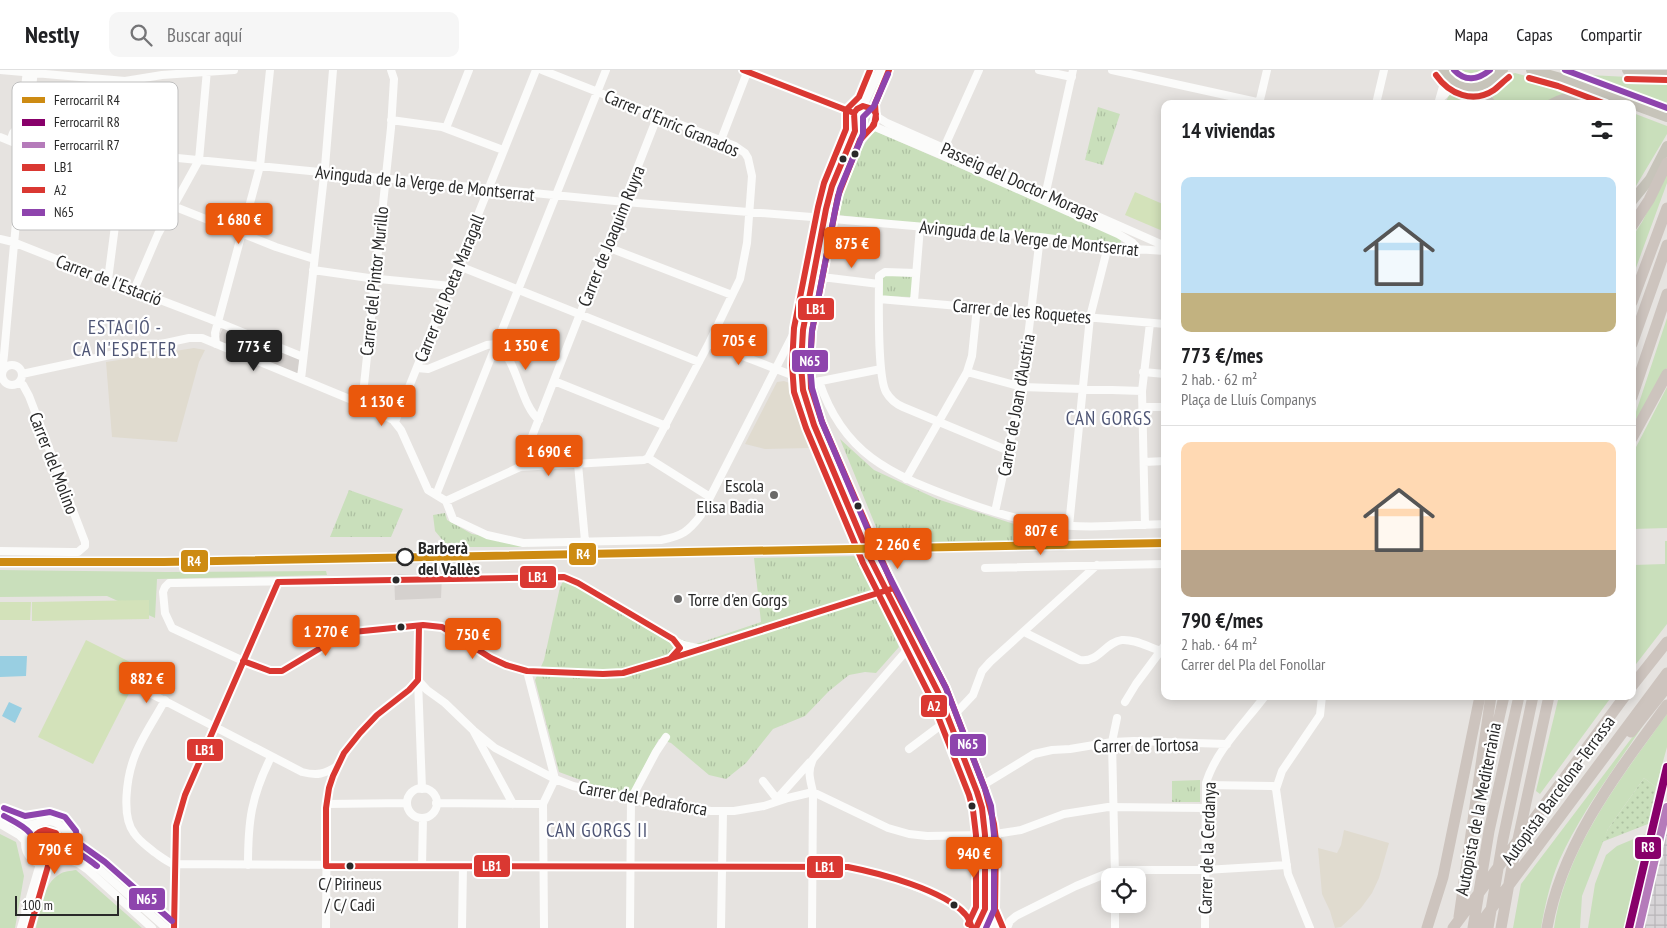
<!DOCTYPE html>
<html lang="es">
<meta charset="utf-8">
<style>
:root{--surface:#fff;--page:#f6f6f6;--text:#202124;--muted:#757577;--line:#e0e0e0;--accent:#ea580c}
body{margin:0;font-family:"PT Sans Narrow",sans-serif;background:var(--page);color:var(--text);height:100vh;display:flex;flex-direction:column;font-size:19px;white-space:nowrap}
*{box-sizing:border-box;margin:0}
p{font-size:16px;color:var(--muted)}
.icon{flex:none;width:28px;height:28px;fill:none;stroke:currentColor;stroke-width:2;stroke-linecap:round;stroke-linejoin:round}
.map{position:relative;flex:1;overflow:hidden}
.drawer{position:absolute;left:1161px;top:30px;width:475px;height:600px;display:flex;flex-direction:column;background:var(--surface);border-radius:10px;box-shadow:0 2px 12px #0003}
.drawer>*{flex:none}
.fabs{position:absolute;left:1101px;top:798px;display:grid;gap:10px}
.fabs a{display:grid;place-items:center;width:45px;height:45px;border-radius:10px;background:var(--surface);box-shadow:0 2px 12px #0003;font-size:25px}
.scale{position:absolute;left:15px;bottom:12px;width:104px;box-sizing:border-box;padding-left:5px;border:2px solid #292929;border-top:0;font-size:14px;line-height:18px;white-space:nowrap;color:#292929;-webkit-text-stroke:4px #fff;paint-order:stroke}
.price{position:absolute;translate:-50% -42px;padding:0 11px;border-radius:5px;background:var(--accent);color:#fff;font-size:16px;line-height:32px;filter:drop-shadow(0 1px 2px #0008)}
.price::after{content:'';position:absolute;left:50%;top:30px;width:15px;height:11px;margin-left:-8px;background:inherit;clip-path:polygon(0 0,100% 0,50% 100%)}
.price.selected{background:#222;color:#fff}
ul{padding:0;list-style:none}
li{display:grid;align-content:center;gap:10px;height:265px;padding:0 20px}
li+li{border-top:1px solid var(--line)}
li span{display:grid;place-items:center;height:155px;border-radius:10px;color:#555}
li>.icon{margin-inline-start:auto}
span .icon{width:90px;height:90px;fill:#fffc;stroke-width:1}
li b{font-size:21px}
h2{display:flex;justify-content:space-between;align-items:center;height:60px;padding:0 20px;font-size:21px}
header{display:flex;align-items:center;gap:30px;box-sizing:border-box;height:70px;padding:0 25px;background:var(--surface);border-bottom:1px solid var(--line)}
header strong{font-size:24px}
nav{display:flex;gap:28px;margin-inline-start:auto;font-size:18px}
.search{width:350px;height:45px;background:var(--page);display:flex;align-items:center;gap:12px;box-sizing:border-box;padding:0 18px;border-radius:10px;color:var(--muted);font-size:19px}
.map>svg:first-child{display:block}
.industrial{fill:url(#industrial-grid)}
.education{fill:#e0dbcf}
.grass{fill:#c9dfbb}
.park{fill:url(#park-tufts)}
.garden{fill:url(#garden-dots)}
.pitch{fill:#d3e2ba}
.plaza{fill:#d5d1ce}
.water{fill:#99cfe2}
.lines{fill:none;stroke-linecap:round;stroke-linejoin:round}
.minor{stroke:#fbfbfa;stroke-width:8}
.major{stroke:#c7c4ba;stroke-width:10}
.highway{stroke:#cdc4be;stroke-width:11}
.bus-1-casing{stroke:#fff;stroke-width:10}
.bus-2-casing{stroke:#fff;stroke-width:10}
.bus-3-casing{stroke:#fff;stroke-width:10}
.bus-1{stroke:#da3832;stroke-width:6}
.bus-2{stroke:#da3832;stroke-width:6}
.bus-3{stroke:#8e44ad;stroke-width:6}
.rail-1-casing{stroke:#fff;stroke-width:11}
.rail-2-casing{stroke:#fff;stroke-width:11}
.rail-3-casing{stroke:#fff;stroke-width:11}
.rail-1{stroke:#cd8b13;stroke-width:8}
.rail-2{stroke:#88006a;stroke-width:8}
.rail-3{stroke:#b57bba;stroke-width:8}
.bus-dot{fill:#292929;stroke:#fff;stroke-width:2}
.poi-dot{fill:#6b6a69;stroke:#fff;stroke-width:2}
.stop-dot{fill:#fff;stroke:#292929;stroke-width:2.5}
.labels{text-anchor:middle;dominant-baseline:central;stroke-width:4.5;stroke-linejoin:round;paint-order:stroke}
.bus-label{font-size:17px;fill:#292929;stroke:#fff}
.street-label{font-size:18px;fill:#292929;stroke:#fff}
.poi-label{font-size:18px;fill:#292929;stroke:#fff;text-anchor:end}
.stop-label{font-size:18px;font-weight:bold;fill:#292929;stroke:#fff;text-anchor:start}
.neighbourhood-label{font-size:19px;letter-spacing:1px;fill:#4e5575;stroke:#fff}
.key{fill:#fff;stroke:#bfbfbf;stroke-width:1}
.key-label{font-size:14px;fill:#292929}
.line-badge{stroke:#fff;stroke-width:2}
.badge-label{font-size:14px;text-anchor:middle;font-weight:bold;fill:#fff}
</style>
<header>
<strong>Nestly</strong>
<div class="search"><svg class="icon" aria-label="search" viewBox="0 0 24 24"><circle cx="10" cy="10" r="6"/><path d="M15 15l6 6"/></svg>Buscar aquí</div>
<nav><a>Mapa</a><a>Capas</a><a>Compartir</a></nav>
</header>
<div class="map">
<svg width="1667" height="858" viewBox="0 0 1667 858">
<defs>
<pattern id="industrial-grid" width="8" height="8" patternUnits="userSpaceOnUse" patternTransform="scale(1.25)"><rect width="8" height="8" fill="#d7d4d7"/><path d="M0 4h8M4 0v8" fill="none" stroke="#b9b6b9"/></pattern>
<pattern id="park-tufts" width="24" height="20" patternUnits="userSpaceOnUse" patternTransform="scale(1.25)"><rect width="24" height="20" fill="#c9dfbb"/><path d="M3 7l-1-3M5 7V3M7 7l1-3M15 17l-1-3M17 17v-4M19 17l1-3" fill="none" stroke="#adbfa1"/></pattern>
<pattern id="garden-dots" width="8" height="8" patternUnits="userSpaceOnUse" patternTransform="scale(1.25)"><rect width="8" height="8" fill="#c9dfbb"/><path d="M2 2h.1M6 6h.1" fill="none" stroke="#adbfa1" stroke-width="1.8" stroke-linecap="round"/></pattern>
</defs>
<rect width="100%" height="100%" fill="#e6e3e0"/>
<!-- industrial -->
<path class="industrial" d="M1667 751V858H1642L1664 764Z"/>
<!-- education -->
<path class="education" d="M194 278 205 280 199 292 177 372 112 367 106 292Z
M784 311 792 314 809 378 765 379 745 374 777 312Z
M1344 760 1389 773 1379 808 1372 823 1361 838 1341 857 1335 858 1330 841 1322 824 1318 778 1337 783 1341 775Z"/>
<!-- grass -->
<path class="grass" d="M1452 0H1491C1480 13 1463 13 1452 0Z
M1562 0 1589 5 1667 9V40L1588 10 1561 2Z
M1515 3 1571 18 1579 20V22L1545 34H1496L1491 24V19L1504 7Z
M1454 23C1465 23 1470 25 1476 34H1445L1449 25Z
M1633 43 1667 56V64L1633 121Z
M1667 103V113L1633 206V166L1642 152Z
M1667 248V298L1633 356V351Z
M1667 317V458L1633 459V383Z
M1665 471H1667V554L1633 598V495L1665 494Z
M0 500 166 502 326 501 327 505 157 509 155 548 107 526 0 527Z
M1559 626H1612L1540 724 1536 721Z
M1667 644V677L1656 717 1644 708 1608 759 1582 826 1580 858H1554C1566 778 1621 708 1667 644Z
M1643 653 1644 654C1615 698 1581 742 1559 791 1550 813 1545 835 1541 858H1513L1521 814Z
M1648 763 1624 858H1588L1595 814 1606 785 1617 776Z
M0 764 16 772 24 806 15 858H0Z
M76 800 142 858H36C40 841 43 813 60 804 64 801 71 801 76 800Z"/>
<!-- park -->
<path class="park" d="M1098 37 1120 44 1103 95 1085 90Z
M875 61 1121 168V173L1115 175 838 145C844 120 856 79 875 61Z
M887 205 913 207 911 227 882 226 883 207Z
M840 369 874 400 937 429 1014 454 1034 471 883 474Z
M349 420 403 439 391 467H330Z
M445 443 447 450 472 464 528 474V477H453L452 473H445L435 461 433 445Z
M859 486 899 577 876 603 865 602 849 605 829 621 805 646 773 659 746 693 726 709 709 705 671 673 659 669 631 721 613 722 559 702 535 610 544 590 560 517 567 504 676 568 696 574 761 552 754 488Z
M1200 710V732H1172V711Z"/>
<!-- garden -->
<path class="garden" d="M1644 708 1656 717 1648 754 1602 772 1608 759Z"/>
<!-- pitch -->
<path class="pitch" d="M1135 122 1165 135V162L1125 145Z
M149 530V549L32 551V532Z
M0 532H31L30 550H0Z
M86 570 142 598 93 694 38 667Z"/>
<!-- plaza -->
<path class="plaza" d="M223 258 300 289 297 304 217 271Z
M394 504 442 505 441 528 395 530Z"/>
<!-- water -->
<path class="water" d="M0 586H27L26 606 0 607Z
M9 632 22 638 15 653 2 646Z"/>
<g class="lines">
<!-- minor -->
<path class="minor" d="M0 0 125 11 162 5 234 0
M542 0 735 76 745 83 748 88 752 106 747 173 740 209 709 273 648 388
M743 0 854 43
M1039 0 1072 7
M1112 0 1266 34
M1442 27 1450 19 1464 17
M1259 34 1267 0
M1376 34 1384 0
M1438 34 1444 13 1443 2
M863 36 880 0
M875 43V34L889 0
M876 46 887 53 1165 176
M391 50 442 57 503 80
M854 52 860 59H869L875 53C880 36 859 29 854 44 852 49 854 56 855 61L832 116 826 139 803 260 801 295 803 320 814 355 871 490 886 521 938 622 977 722 982 738 985 765V839L976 858
M873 56 941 85 1118 164 1133 173 1139 180
M446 58 469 0
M12 67a8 8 0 1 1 16 0a8 8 0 1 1-16 0Z
M17 59 21 53 27 0
M869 59 860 70 838 126 812 261 810 294 811 318 822 352 872 467 894 518 946 618 985 719 994 754 996 770 995 839 1003 858
M27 62 34 0
M0 67 15 73
M29 67 40 74 56 76 625 132 824 148
M721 70 748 0
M943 80 979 0
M1045 126 1073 0
M66 135 73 77
M173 136 276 177 314 189
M833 149 1040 167 1121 178 1165 181
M0 169 13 172 134 220 210 249 303 287
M607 177 732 225
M459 196 699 292
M313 200 369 208 451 216
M916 203 885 202 879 206C879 229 877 306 886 322 890 329 896 334 903 337L1009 381
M822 207 879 214
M108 210 119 125 127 94 125 82 129 41 135 10
M134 220 158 164 199 90 207 0
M879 229 1165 254
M914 231 920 157
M709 273 807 311 816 312 881 299
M216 274 215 263 260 96 270 0
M2 305a10 10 0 1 1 20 0a10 10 0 1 1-20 0Z
M417 298 428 299 487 275 496 274C518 290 520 334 539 350
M0 301H2L4 285 23 75
M967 302 1022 317 1142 321
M1143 302 1165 304
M22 304 189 268H202L364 335 393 350 401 360 428 420 446 431
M301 309 325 97 333 0
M554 311 666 356
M819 311C843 384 890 404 957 429 986 440 1016 450 1048 454 1086 459 1126 455 1165 454
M362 334 391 58 394 9 391 0
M1143 337H1165
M395 352C442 235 489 118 536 0
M648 388 710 427
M1144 392 1165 391
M578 394 585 471
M520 397 658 45
M906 409 967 302 972 286 977 237
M436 425 606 0
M446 431 453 449 487 465 523 473 661 470C682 466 688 462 701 445L803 245
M446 431 520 397 644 390 648 388
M995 442 1022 317 1040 167
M1145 455 1142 321 1150 253
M1069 456 1090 247 1108 176
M0 481 71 482H78L85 476V472L29 326 23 315 19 312
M985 498 1165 494
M419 556 418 610 422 719
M1024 562 1080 590C1099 593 1105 572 1122 570 1137 569 1151 579 1165 582
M701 579 684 575 677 572 578 513 564 507 176 513H169L165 517 163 522 165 543 172 558 252 595 270 601H282L297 593 334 570 353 562 423 555 442 557 491 588 524 601 603 604 623 603 894 518
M527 601 555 709
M418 610 427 620 445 633 473 660 513 734
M138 617 302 702C317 706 325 704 337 696
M165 630C155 649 141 668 134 688 127 707 121 746 134 763 139 771 147 776 154 782 160 786 166 791 173 794L722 797 814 796 847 797 890 807 921 819 946 831 962 840 967 847 972 858
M1125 632 1136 614 1165 575
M956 643 973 625 982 601 990 592 1097 495
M473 660 495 678 555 709 573 716 626 729 711 741H734L764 736 788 728 813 722 888 758 909 764 927 766 985 765
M909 679 949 649
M763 711 777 729
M983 712H988L1034 684 1052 680 1070 679 1112 672 1134 671 1227 674
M1206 715 1273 716 1276 719
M407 733a15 15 0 1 1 30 0a15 15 0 1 1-30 0Z
M776 730 810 692
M436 733 543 734
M327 734 407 733
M0 746C12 752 21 755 35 754
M25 773a22 22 0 1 1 44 0a22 22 0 1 1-44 0Z
M0 754 19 765 25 771
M995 764 1021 760 1064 744 1108 737 1205 738
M69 776 81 787 99 799 166 858
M63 788 78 793 88 800 152 858
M248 795C248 751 251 727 271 687
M422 796 423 748
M1115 806 1112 672 1117 648
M1115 834V858
M21 858 40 794
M174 858 176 756 185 725 278 512
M326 858 327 729C334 696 352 667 378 645 391 633 408 625 418 610
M462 858 463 796
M544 858 543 734 555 709
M630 858 631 729 656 682 666 667
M721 858 723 742
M812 858 813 722C810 709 807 702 813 689L913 573
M977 858C985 853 994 853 1002 858
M1007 858 1010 851 1016 846 1076 816 1115 800H1205L1287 795
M1205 858 1206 713C1216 680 1245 653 1265 626
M1310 858 1288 804 1276 719 1282 701 1320 645 1322 626"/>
<!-- major -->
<path class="major" d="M1443 0C1455 21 1478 13 1491 34
M1531 0 1561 8 1667 47
M1627 0 1667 1
M1470 18 1485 14 1503 0
M1551 34C1569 24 1587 25 1606 29
M1632 131 1650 109 1667 76"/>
<!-- highway -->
<path class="highway" d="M1632 156 1649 130 1667 93
M1632 232 1667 138
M1632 274 1667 175
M1632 327 1667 224
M1632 368 1667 304
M1632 616 1667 572
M1631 662 1667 617
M1485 710 1504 626
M1459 847 1491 626
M1427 858 1443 807 1480 626
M1453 858 1625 626
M1473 858 1489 761 1519 626
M1477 858 1667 603
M1488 858 1503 769 1533 626
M1501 858 1512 797 1549 626
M1547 858C1562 773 1617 703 1667 635"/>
<defs>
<path id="bus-1" d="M743 0 854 43
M872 57 876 49 875 34 889 0
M243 591 270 601H282L334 570 353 562 423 555 442 557 491 588 506 595 527 601 603 604 623 603 670 589 680 578 673 569 578 513 564 507 278 512
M663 591 894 518
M326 796 848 797C879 803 944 820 965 844 969 848 970 853 972 858
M326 796V738L329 718 333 706 344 683 360 663 377 645 409 620 418 610 419 556
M174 858 176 756 185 725 278 512
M976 858 985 839V765L982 738 977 722 938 622 871 490 814 355 803 320 801 295 803 260 826 139 832 116 855 61 854 43 857 39 863 36 873 39 876 44 874 55 860 70 838 126 812 261 810 294 811 318 822 352 894 518 946 618 985 719 994 754 996 770 995 839 1003 858"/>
<path id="bus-2" d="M870 0 859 27 846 40V59L824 113 818 137 794 258 792 295 794 322 806 358 863 493 930 626 969 725 973 740 976 765V837L968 854
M1436 5C1449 24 1473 34 1494 20 1499 16 1504 11 1509 7
M1529 8 1558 16 1606 34
M1627 9 1667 10
M46 760 56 763 62 779C57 781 51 786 46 785 36 785 29 769 38 763 39 762 44 760 46 760Z
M30 858 48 796"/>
<path id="bus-3" d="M1454 0C1465 12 1478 10 1490 0
M1565 0 1667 38
M888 4 874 36 863 47V64L840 119 835 141 812 261 810 295 812 318 822 352 879 486 946 618 985 719 991 736 994 765V840L986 858
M4 738 25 746 50 742 65 747 76 761 77 772 105 792 172 851
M4 746C13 751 23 755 30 763 34 770 33 780 40 784 49 789 54 780 62 779 74 778 88 789 97 796"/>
</defs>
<!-- bus-1 casing -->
<use href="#bus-1" class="bus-1-casing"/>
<!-- bus-2 casing -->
<use href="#bus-2" class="bus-2-casing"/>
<!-- bus-3 casing -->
<use href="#bus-3" class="bus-3-casing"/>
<!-- bus-1 -->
<use href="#bus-1" class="bus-1"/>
<!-- bus-2 -->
<use href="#bus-2" class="bus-2"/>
<!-- bus-3 -->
<use href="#bus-3" class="bus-3"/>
<defs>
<path id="rail-1" d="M0 492H164L1165 473"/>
<path id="rail-2" d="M1629 858 1667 697"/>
<path id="rail-3" d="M1639 858 1667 737"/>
</defs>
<!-- rail-1 casing -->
<use href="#rail-1" class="rail-1-casing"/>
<!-- rail-2 casing -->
<use href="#rail-2" class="rail-2-casing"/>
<!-- rail-3 casing -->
<use href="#rail-3" class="rail-3-casing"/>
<!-- rail-1 -->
<use href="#rail-1" class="rail-1"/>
<!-- rail-2 -->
<use href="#rail-2" class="rail-2"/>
<!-- rail-3 -->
<use href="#rail-3" class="rail-3"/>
</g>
<!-- markers -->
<g class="bus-dot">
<circle cx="855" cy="84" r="4.5"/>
<circle cx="843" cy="89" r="4.5"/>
<circle cx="858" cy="436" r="4.5"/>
<circle cx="396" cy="510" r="4.5"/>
<circle cx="401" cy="557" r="4.5"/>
<circle cx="972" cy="736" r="4.5"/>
<circle cx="350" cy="796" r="4.5"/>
<circle cx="954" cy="835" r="4.5"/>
</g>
<g class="poi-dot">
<circle cx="774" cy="425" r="5"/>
<circle cx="678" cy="529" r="5"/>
</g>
<circle class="stop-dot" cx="405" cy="487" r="8"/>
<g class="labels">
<!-- bus labels -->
<g class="bus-label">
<text x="350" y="814">C/ Pirineus<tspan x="350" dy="21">/ C/ Cadi</tspan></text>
</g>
<!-- street labels -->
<g class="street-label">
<text transform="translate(672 53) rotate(23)">Carrer d'Enric Granados</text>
<text transform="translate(1020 112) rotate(24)">Passeig del Doctor Moragas</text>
<text transform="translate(425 113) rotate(6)">Avinguda de la Verge de Montserrat</text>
<text transform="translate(611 166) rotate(-68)">Carrer de Joaquim Ruyra</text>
<text transform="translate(1029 168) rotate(6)">Avinguda de la Verge de Montserrat</text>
<text transform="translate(109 210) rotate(21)">Carrer de l'Estació</text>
<text transform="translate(374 211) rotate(-84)">Carrer del Pintor Murillo</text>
<text transform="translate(449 218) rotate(-68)">Carrer del Poeta Maragall</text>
<text transform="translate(1022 241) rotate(5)">Carrer de les Roquetes</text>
<text transform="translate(1016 335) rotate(-80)">Carrer de Joan d'Austria</text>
<text transform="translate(54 393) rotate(69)">Carrer del Molino</text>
<text transform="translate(1146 675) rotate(-1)">Carrer de Tortosa</text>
<text transform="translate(1558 720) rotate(-54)">Autopista Barcelona-Terrassa</text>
<text transform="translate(643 728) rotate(10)">Carrer del Pedraforca</text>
<text transform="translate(1478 739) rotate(-79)">Autopista de la Mediterrània</text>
<text transform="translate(1207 778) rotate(-88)">Carrer de la Cerdanya</text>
</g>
<!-- poi labels -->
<g class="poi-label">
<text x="764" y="415">Escola<tspan x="764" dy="21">Elisa Badia</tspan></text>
<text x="688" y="529" text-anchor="start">Torre d'en Gorgs</text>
</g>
<!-- stop labels -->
<g class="stop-label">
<text x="418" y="477">Barberà<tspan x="418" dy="21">del Vallès</tspan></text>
</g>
<!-- neighbourhood labels -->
<g class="neighbourhood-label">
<text x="125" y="257">ESTACIÓ -<tspan x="125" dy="22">CA N'ESPETER</tspan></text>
<text x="1109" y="348">CAN GORGS</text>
<text x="597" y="760">CAN GORGS II</text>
</g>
</g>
<!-- legend -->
<rect x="12" y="12" width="166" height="148" rx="8" class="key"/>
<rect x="22" y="27" width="23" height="6" fill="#cd8b13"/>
<rect x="22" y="49" width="23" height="7" fill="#88006a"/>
<rect x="22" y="72" width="23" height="6" fill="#b57bba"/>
<rect x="22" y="94" width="23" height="7" fill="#da3832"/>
<rect x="22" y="117" width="23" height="6" fill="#da3832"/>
<rect x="22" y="139" width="23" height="7" fill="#8e44ad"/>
<g class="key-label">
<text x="54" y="35">Ferrocarril R4</text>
<text x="54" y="57">Ferrocarril R8</text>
<text x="54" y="80">Ferrocarril R7</text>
<text x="54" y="102">LB1</text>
<text x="54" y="125">A2</text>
<text x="54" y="147">N65</text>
</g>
<g class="line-badge">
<rect x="797" y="227" width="38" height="24" rx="5" fill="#da3832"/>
<rect x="791" y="279" width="38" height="24" rx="5" fill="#8e44ad"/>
<rect x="568" y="472" width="29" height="24" rx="5" fill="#cd8b13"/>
<rect x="180" y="479" width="29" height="24" rx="5" fill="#cd8b13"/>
<rect x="519" y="495" width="38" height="24" rx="5" fill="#da3832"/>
<rect x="920" y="624" width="28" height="24" rx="5" fill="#da3832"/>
<rect x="949" y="663" width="38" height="24" rx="5" fill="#8e44ad"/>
<rect x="186" y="668" width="38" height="24" rx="5" fill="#da3832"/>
<rect x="1634" y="766" width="28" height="24" rx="5" fill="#88006a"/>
<rect x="473" y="784" width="38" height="24" rx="5" fill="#da3832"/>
<rect x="806" y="785" width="38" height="24" rx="5" fill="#da3832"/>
<rect x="128" y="817" width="38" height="24" rx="5" fill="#8e44ad"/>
</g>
<g class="badge-label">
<text x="816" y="244">LB1</text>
<text x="810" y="296">N65</text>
<text x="583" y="489">R4</text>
<text x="194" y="496">R4</text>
<text x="538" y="512">LB1</text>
<text x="934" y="641">A2</text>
<text x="968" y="679">N65</text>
<text x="205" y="685">LB1</text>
<text x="1648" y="782">R8</text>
<text x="492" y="801">LB1</text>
<text x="825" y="802">LB1</text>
<text x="147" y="834">N65</text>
</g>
</svg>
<div class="fabs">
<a><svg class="icon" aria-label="locate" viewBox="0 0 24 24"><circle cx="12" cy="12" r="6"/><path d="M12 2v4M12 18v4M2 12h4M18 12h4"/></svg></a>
</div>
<div class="scale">100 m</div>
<b class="price" style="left:239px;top:175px">1 680 €</b>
<b class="price" style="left:852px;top:199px">875 €</b>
<b class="price" style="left:739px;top:296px">705 €</b>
<b class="price" style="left:526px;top:301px">1 350 €</b>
<b class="price selected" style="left:254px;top:302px">773 €</b>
<b class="price" style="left:382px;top:357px">1 130 €</b>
<b class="price" style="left:549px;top:407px">1 690 €</b>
<b class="price" style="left:1041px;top:486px">807 €</b>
<b class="price" style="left:898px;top:500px">2 260 €</b>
<b class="price" style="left:326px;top:587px">1 270 €</b>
<b class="price" style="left:473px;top:590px">750 €</b>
<b class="price" style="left:147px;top:634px">882 €</b>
<b class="price" style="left:55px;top:805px">790 €</b>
<b class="price" style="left:974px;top:809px">940 €</b>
<section class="drawer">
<h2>14 viviendas<svg class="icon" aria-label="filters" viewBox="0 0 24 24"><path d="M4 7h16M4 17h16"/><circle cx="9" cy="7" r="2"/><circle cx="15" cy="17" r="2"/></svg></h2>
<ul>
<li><span style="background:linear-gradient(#bfe0f5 75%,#c2b280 0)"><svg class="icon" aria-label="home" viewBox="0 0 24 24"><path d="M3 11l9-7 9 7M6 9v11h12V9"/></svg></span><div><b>773 €/mes</b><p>2 hab. · 62 m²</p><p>Plaça de Lluís Companys</p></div></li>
<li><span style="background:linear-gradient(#ffd9b3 70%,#b9a48a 0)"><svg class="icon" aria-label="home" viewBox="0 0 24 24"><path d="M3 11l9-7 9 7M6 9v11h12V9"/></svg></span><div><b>790 €/mes</b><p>2 hab. · 64 m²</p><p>Carrer del Pla del Fonollar</p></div></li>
</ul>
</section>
</div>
